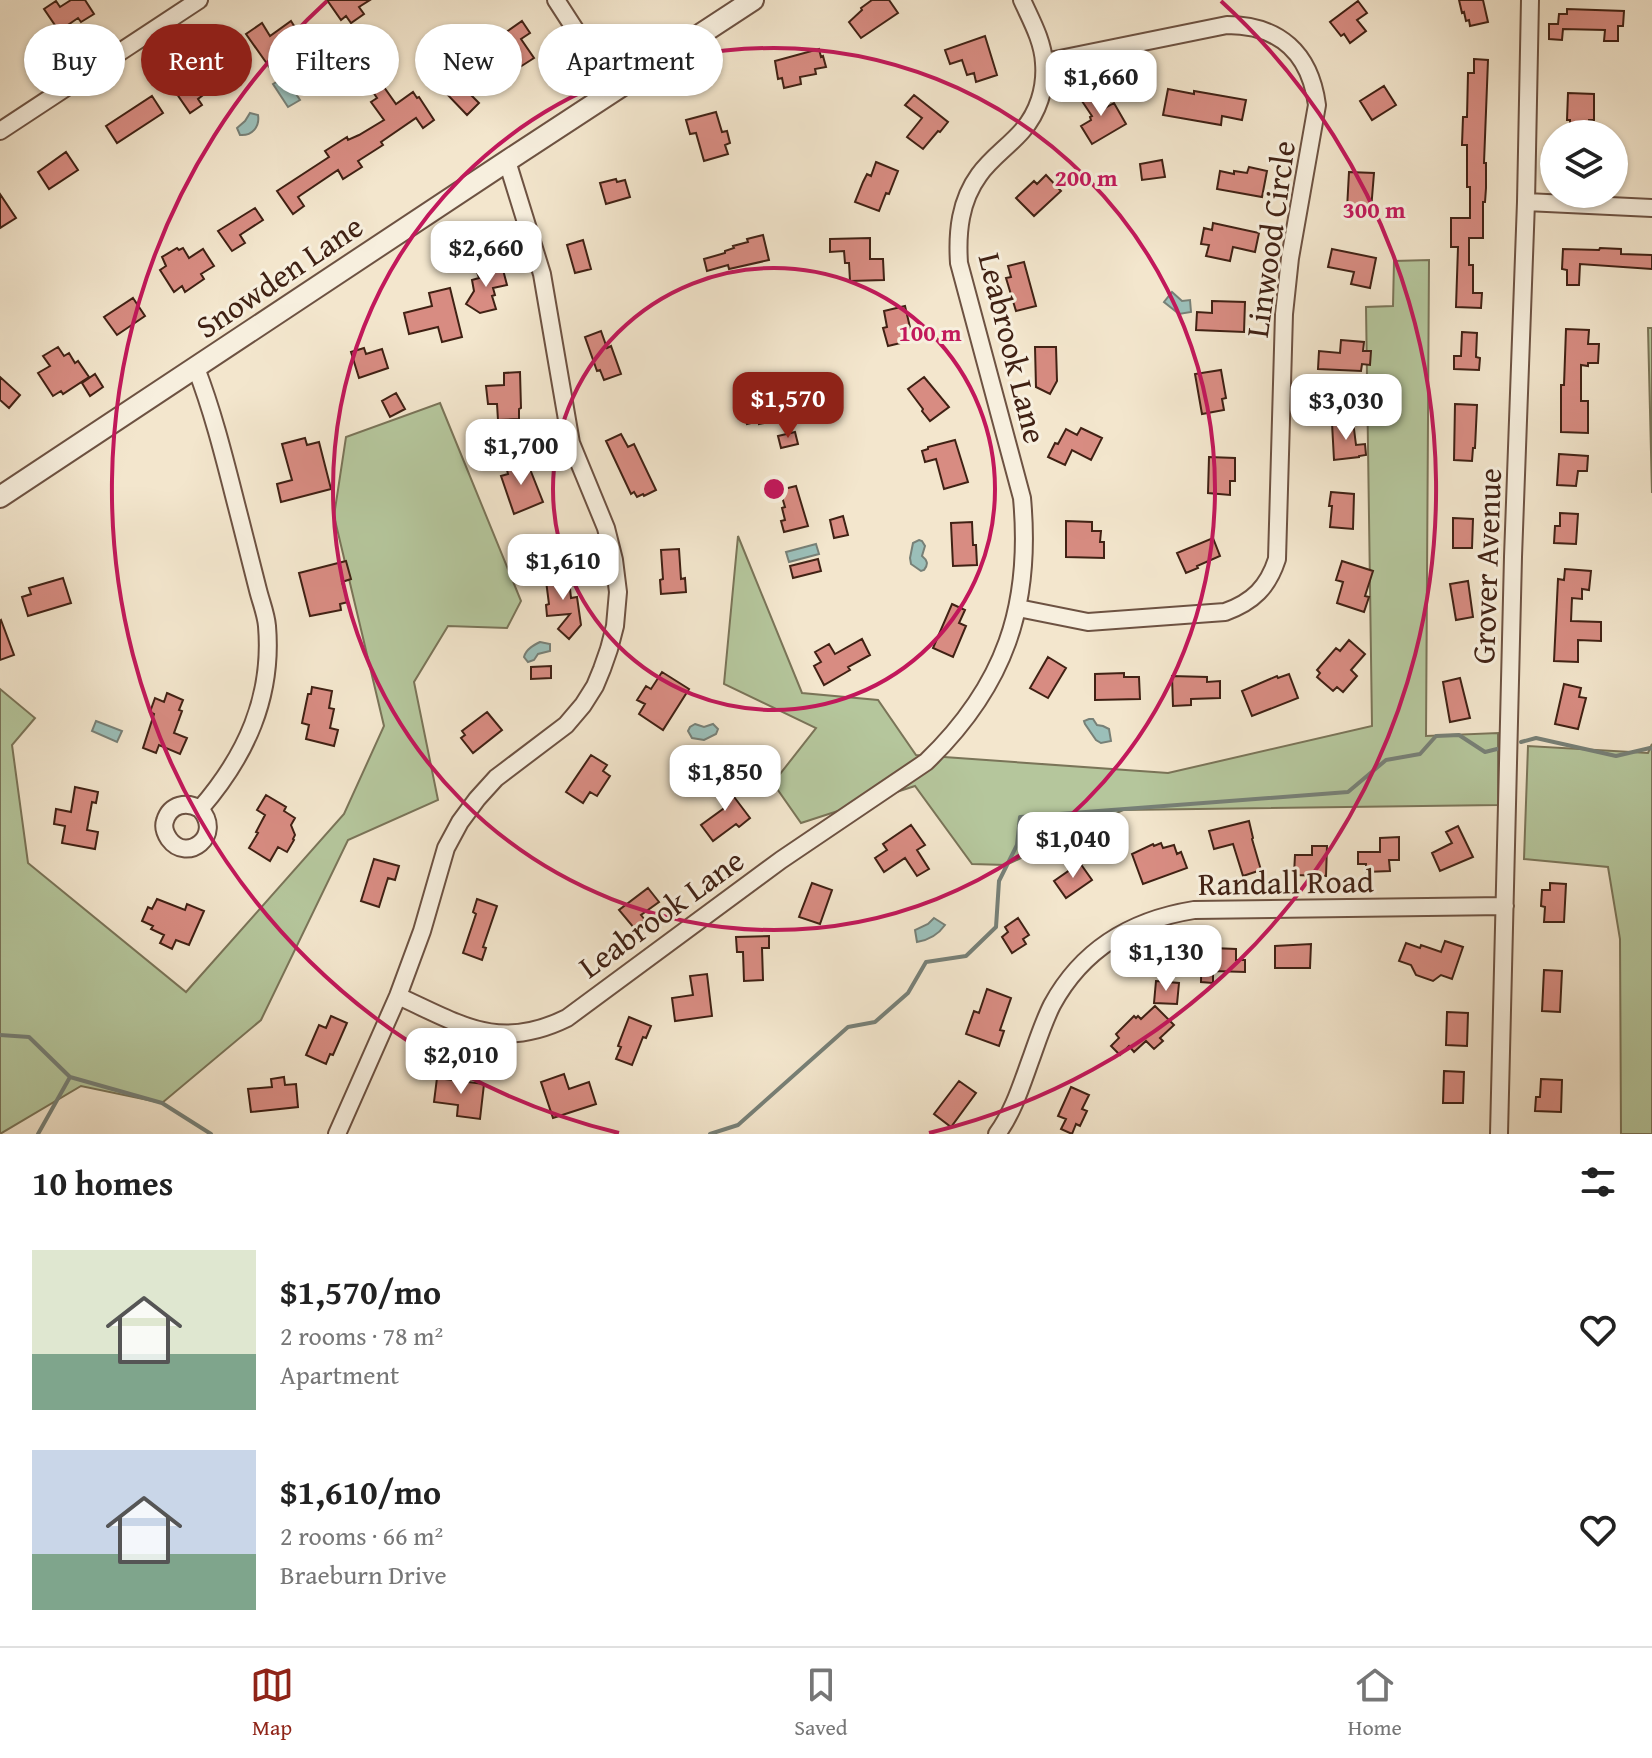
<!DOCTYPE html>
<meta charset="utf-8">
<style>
:root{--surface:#fff;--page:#f2f2f2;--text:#222;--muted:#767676;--line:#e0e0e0;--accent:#8f2418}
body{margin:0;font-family:"Gentium Book Plus",serif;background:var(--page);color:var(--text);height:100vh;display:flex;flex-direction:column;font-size:30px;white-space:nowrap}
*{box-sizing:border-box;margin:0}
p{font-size:26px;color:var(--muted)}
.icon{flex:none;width:44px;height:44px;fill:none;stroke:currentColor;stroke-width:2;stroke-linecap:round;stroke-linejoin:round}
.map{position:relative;height:1134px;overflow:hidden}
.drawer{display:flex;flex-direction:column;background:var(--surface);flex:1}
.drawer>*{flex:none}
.banner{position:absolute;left:24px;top:24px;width:800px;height:72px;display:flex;gap:16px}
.controls{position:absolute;left:1540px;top:120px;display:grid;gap:16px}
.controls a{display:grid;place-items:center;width:88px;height:88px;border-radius:50%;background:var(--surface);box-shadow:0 2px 6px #0004;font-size:40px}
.price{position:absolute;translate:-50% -68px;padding:0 18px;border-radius:16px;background:#fff;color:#222;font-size:26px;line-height:52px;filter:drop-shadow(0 2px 4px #0008)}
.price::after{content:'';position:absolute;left:50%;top:48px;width:24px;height:18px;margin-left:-12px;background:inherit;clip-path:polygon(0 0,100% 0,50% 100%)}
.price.selected{background:var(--accent);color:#fff}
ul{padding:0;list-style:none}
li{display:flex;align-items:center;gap:24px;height:200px;padding:0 32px}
li span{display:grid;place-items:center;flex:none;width:224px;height:160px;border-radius:0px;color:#555}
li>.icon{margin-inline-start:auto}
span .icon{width:96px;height:96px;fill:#fffc;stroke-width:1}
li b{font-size:34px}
h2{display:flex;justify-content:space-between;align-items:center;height:96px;padding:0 32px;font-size:34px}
.chip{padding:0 28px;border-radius:36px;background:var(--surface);box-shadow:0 2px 6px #0004;font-size:28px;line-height:72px}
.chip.selected{background:var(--accent);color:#fff}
.tabs{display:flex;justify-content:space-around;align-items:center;height:112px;border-top:2px solid var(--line);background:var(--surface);font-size:22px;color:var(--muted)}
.tabs a{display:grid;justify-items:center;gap:4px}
.tabs .selected{color:var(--accent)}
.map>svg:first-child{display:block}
.green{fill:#b5c69c;stroke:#7a7458;stroke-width:2}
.water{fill:#9bbfb9;stroke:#778077;stroke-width:2}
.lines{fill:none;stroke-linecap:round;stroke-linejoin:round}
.stream{stroke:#778077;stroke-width:4}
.building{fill:#d88c82;stroke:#402114;stroke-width:2}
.minor-casing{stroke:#6d5242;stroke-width:20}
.tertiary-casing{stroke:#6d5242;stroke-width:24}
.minor{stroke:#f7efde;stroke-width:16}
.tertiary{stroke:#f7efde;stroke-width:20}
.ring{fill:none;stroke:#c2185b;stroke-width:4}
.labels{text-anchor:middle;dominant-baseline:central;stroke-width:6;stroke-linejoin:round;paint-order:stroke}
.street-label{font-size:32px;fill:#402114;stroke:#f7efde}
.centre{fill:#c2185b;stroke:#f7efde;stroke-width:4}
.ring-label{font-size:24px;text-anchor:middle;font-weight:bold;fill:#c2185b;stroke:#f7efde;stroke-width:6;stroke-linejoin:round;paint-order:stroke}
</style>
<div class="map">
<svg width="1652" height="1134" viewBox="0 0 1652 1134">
<rect width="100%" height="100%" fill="#f3e6cd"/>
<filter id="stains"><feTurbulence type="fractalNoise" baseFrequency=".0025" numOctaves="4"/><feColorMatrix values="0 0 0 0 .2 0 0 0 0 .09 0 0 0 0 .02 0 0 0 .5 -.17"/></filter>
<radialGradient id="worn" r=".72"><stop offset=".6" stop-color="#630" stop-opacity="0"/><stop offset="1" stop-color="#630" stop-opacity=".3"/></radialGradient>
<!-- green -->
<path class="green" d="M1429 260 1426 736 1498 733V805L1123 810 1006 865 972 864 915 786 801 823 773 783 816 728 724 684 738 536 802 693 878 700 916 755 1168 773 1372 726 1366 307 1393 306 1394 261Z
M1648 328H1652V493Z
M440 403 521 601 507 628 448 626 414 682 438 800 348 840 261 1020 162 1103 81 1086 0 1134V689L35 718 12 745 28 863 186 992 344 814 384 726 334 516 346 437Z
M1652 744V1134H1621L1620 939 1608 867 1524 859 1528 746 1648 753Z"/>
<!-- water -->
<path class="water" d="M285 77 300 100 288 107 273 84Z
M250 113 258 115C260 127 252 136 240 135L237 128 245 121Z
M1172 292 1182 301 1190 300 1191 312 1179 314 1164 302Z
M919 540 922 541 925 546 922 556C927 560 929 564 924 570L921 571 911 564 910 558 913 543Z
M816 544 819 554 789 562 786 552Z
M540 642 550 644V651L538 654 534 660 528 662 524 657C526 649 534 645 540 642Z
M1089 719H1093L1097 725 1103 726 1109 729 1111 741 1101 743 1096 740 1085 724 1084 721Z
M96 721 122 731 117 742 92 731Z
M695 724 704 727 713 724 718 729 716 734 704 740 692 738 688 731 690 727Z
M934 918 945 925C938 935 929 940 917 942L915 930 928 924Z"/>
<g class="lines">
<!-- stream -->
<path class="stream" d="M1521 742 1536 738 1616 756 1650 748 1652 749
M0 1035 29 1037 70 1077 162 1103 211 1134
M38 1134 70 1077
M710 1134 738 1125 848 1027 875 1022 908 993 926 962 966 956 996 927 999 881 1017 845 1020 817 1348 792 1386 760 1420 754 1436 736 1459 735 1485 752 1497 749"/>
</g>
<!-- building -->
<path class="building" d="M71 0H85L94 14 81 22 78 18 59 31 44 9 56 1 60 7Z
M327 0H370L359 7 364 14 351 23 346 16 341 20Z
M872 0H889L898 13 861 38 849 22 862 10 861 8Z
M1459 0H1483L1488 22 1470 26 1469 20 1466 21 1464 12 1462 13Z
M1358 1 1367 13 1357 20 1366 31 1350 43 1344 34 1341 36 1330 22Z
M1567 9 1624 11 1623 26H1618V41H1604L1605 30 1563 29 1562 40 1549 39V24H1558L1559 14H1567Z
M291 21 298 32 301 30 309 41 297 50 301 55 290 63 288 60 281 65 280 62 270 68 246 34 262 23 270 36Z
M522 21 530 33 521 39 534 58 520 67 499 37Z
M985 36 997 75 976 82 974 73 967 75 962 60 950 64 945 50Z
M819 49 821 57 823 56 826 67 815 69 816 74 800 77 801 84 784 88 782 78 778 79 775 61Z
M472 50 482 60 481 62 492 74 471 95 479 103 467 115 443 90 446 88 438 80 466 53 468 54Z
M209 57 224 79 198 99 202 105 190 113 170 84Z
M1474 59 1488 60 1484 163H1486V188L1485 202H1483V238H1469V265H1473V293H1482L1481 308 1456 307 1458 247H1451V218H1470V187H1467V145H1462L1463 117H1467L1468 73H1474Z
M379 80 396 104 413 92 417 98 419 97 434 120 423 128 416 118 381 142 383 145 358 161 362 167 343 179 338 170 298 197 304 206 293 214 277 191 329 157 325 151 347 137 348 140 359 135 384 120 371 102 377 98 369 86Z
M1384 86 1396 105 1372 120 1360 101Z
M1168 89 1194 94V91L1246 100 1242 120 1222 116 1221 125 1163 115Z
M1094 90 1105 108 1114 103 1126 124 1092 144 1081 126 1091 120 1090 117 1092 116 1080 98Z
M1568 93 1594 94V120H1589V128L1570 127V120H1567Z
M914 95 948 122 940 132 938 131 923 149 907 137 922 118 905 105Z
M152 96 163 113 117 143 106 126Z
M716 112 722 132 727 131 730 143 725 145 728 154 704 161 696 133 690 134 686 120Z
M66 152 78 170 49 189 38 172Z
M1162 160 1165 177 1142 180 1140 164Z
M876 162 898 171 889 194 886 193 879 211 855 202 863 182 867 174 871 176Z
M1249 167 1267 171 1262 197 1217 189 1220 171 1234 174V171L1247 173Z
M1349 172 1374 173 1371 210 1347 209Z
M1046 175 1061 191 1034 216 1016 198 1034 181 1037 184Z
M616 179 617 182 625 180 630 197 606 204 600 183Z
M0 194 16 218 0 228Z
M255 208 263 220 240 235 245 243 232 251 218 231Z
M1213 223 1259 233 1255 252 1233 247 1230 261 1206 256 1209 245 1201 244 1204 228 1212 230Z
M763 235 769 260 729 269 728 265 707 271 704 259 725 253V251L734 248 733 246 748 242 747 239Z
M870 238V259H883L884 280 850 281 849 263H845L844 251 830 252V239Z
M583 240 591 269 575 273 567 245Z
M177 248 179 250 183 248 189 258 203 249 214 266 201 274 204 279 185 292 182 286 174 292 160 270 166 266 162 257Z
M1600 248 1621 249V254L1652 255V269L1580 264 1579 285H1567V270L1562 269 1563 249 1599 250Z
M1332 249 1376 258 1370 288 1351 284 1354 272 1328 267Z
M1024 262 1036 306 1016 311 1006 278 1011 277 1008 266Z
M502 266 507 285 493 288 495 295 492 296 496 309 480 313 466 304 474 291 472 280 479 278 477 272Z
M450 288 462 337 442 342 438 327 409 334 404 313 432 306 429 293Z
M133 298 145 316 117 335 104 317Z
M1212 301 1245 302 1244 332 1196 330 1197 312 1212 313Z
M905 306 913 340 888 346 883 328 887 327 884 311Z
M1566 329 1589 330 1588 344H1599L1598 363H1588V366L1581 365V401H1588V433L1561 432V385H1564Z
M601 331 607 348 611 346 621 374 604 380 600 370 597 371 585 337Z
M1462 332 1477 333 1476 357 1480 358 1479 370 1454 369V356H1461Z
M1341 340 1364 342 1363 351H1371L1370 365 1362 364 1361 371 1318 369 1319 351 1340 353Z
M58 347 64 356 69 353 75 363 78 361 89 377 63 394 61 391 53 396 38 373 50 366 43 356Z
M1035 347H1056L1057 381 1050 394 1036 387Z
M364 348 366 354 382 349 388 368 359 378 351 352Z
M1221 370 1226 398 1222 399 1224 410 1202 414 1195 374Z
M520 372 521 408 519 409V419L498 420 497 404H488L486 386 504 385V373Z
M95 374 103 387 90 396 82 383Z
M0 377 20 395 9 408 0 400Z
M924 377 949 407 930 421 922 411 923 409 908 389Z
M396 393 405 409 390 417 382 401Z
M767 393 773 421 759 424V421L747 424 740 397Z
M1455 404 1477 405 1475 448H1473L1472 461 1454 460Z
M1353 421 1356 445 1365 444 1366 455 1359 456V457L1334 460 1332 423Z
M1081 428 1102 438 1091 460 1072 450 1065 465 1048 457 1055 443 1058 444 1066 429 1077 435Z
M795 432 798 444 781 448 778 436Z
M621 434 628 447 634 444 656 490 644 496 643 494 637 497 634 492 631 494 606 441Z
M305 438 307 445 319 442 331 489 281 502 277 484 292 480 282 444Z
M955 440 968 482 944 489 936 459 925 462 922 451 928 449V447Z
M1559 454 1588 456 1587 471H1578L1576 486 1557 485Z
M1209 457 1235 458V481H1230V495L1208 493Z
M526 459 543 502 514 514 501 476 508 474 506 466Z
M796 486 808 526 784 532 781 521 785 520 782 508 785 507 780 490Z
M1331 492 1354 494 1353 529 1330 527 1332 506H1329Z
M1560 513 1578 514 1576 544 1554 543 1555 526H1560Z
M843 516 848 535 834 538 830 520Z
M1453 518 1473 519 1472 548H1453Z
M1066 521 1092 522V531H1101L1100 542H1104V558L1066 557Z
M972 522 973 545H976L977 565 953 566 951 523Z
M1213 538 1220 556 1197 566 1198 568 1186 573 1177 553Z
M679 549 681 579 685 578 686 592 661 594 660 580 663 579 661 550Z
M818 559 821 571 793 578 790 566Z
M346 561 351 579 342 582 348 602 340 604 341 610 310 616 299 573Z
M1342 561 1373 571 1365 596 1369 597 1364 612 1337 603 1343 582 1336 580Z
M1565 569 1591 571 1589 590 1582 589V599L1572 598 1571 621 1601 622V641L1578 640V662L1554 661 1558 579 1564 580Z
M568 570 571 598 577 597 581 625 569 639 558 629 570 614 547 616 546 605 549 604 545 573Z
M63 578 71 603 28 616 22 597 31 594 29 588Z
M1468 581 1473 617 1456 620 1450 584Z
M952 604 965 610 959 623 966 626 953 657 933 648Z
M1 620 14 655 0 660V621Z
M862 639 870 655 848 667 850 670 824 685 814 666 821 662 815 652 829 644 835 654Z
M1349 640 1365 654 1351 670 1357 676 1343 692 1337 687 1333 691 1317 677 1320 673 1317 670 1336 648 1340 651Z
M1048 657 1066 668 1048 698 1030 688Z
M551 666V678L531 679V667Z
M662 672 689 689 663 730 639 714 645 704 637 700 646 686 651 689Z
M1124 673V677H1139L1140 699 1095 700V674Z
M1289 674 1298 698 1252 716 1242 691 1277 676 1278 678Z
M1172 676 1207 677V682L1220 681V698L1191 699V705L1173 706Z
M1460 678 1470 718 1450 722 1443 682Z
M1564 684 1581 688 1579 697 1586 698 1578 729 1555 724Z
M312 687 332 691 329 708 334 709 330 728 338 730 334 746 306 739 309 725 302 723 308 694H311Z
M167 693 183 700 179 710 182 711 174 733 187 738 180 754 159 745 156 753 143 748 154 714 150 712 155 698 164 702Z
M487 712 502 730 473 753 461 738 465 735 462 731Z
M591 755 607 765 603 771 610 776 597 796 590 792 583 803 566 792Z
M719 777 750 818 739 827 736 824 713 841 701 825 727 806 710 783Z
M75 787 98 792 96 803 92 802 87 830 98 832 95 849 62 843 65 826 54 824 56 809 71 812Z
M266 795 286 807 284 811 295 818 291 825 295 835 293 839 294 840 287 852 278 847 270 861 249 848 258 833 256 832 265 815 257 810Z
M1249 821 1253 838 1252 839 1261 870 1243 876 1233 844 1214 849 1209 831Z
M911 825 925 845 917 850 929 869 917 876 905 858 884 872 875 858 887 850 883 844Z
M1458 826 1473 857 1440 871 1432 853 1452 843 1446 832Z
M1399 837V860H1389L1390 871 1366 872V864H1358V852H1380V838Z
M1161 843 1163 848 1174 845 1177 854 1181 852 1187 868 1143 884 1132 854 1153 844 1154 846Z
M1312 846H1327L1326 876 1294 875 1295 855H1312Z
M374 859 399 866 395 880 388 878 379 907 361 901Z
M1080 863 1092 880 1066 898 1054 881Z
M812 883 832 890 820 924 799 917Z
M1550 883 1566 884 1564 922H1544L1545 907 1541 906 1542 890H1550Z
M648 888 659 902 641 915 645 920 634 928 619 910Z
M157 899 185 910 187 904 204 911 189 945 176 940 172 949 160 943 164 935 151 929 153 926 142 921 148 907 152 909Z
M477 899 497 906 483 947 486 948 482 960 463 953 476 914 473 912Z
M1018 918 1029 935 1023 939 1026 944 1012 953 1002 937 1008 932 1005 927Z
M769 936V948H762L763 980 744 981 743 952H737L736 937Z
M1202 938H1213V948L1236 949V960H1245V972L1213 971V983L1201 982Z
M1445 941 1463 947 1452 979 1441 975 1433 981 1416 975 1411 965 1399 961 1406 943 1420 948 1421 945 1441 952Z
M1311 944 1310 968H1275V946Z
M1544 970 1562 971 1560 1012 1542 1011Z
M707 974 712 1016 675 1021 672 998 693 995 690 976Z
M1156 981 1179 983 1177 1004 1154 1003Z
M987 989 1011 998 1000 1030 1004 1031 999 1046 966 1034 974 1011 979 1013Z
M1155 1006 1174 1025 1160 1038 1163 1041 1154 1049 1146 1041 1134 1052 1129 1046 1120 1055 1111 1046 1119 1038 1116 1034 1134 1016 1136 1018 1138 1016 1141 1019Z
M1447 1012 1468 1013 1467 1046 1446 1045Z
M331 1016 347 1023 333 1055 330 1054 326 1064 306 1055 319 1025 326 1028Z
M629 1017 651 1026 646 1038 643 1037 632 1065 616 1059 621 1047 618 1046Z
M1444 1071 1464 1072 1463 1103H1443Z
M564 1074 569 1089 589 1082 596 1104 553 1118 541 1082Z
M284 1077 285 1085 296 1084 298 1107 251 1112 248 1089 272 1087 271 1079Z
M437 1078 484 1084 480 1119 457 1116 458 1105 434 1102Z
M1541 1079 1562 1080 1561 1112 1535 1111 1536 1097H1540Z
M959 1081 976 1093 951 1127 934 1114Z
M1071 1087 1089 1095 1082 1109 1087 1111 1080 1126 1076 1124 1072 1134 1061 1129 1066 1119 1058 1116Z"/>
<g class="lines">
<defs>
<path id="minor" d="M556 0 615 91
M0 131 199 0
M1526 202 1652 208
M196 368C215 417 227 469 240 519 246 543 252 567 258 590 261 602 266 614 267 626 273 697 246 756 200 809 187 801 170 804 165 821 163 827 165 833 169 839 187 864 224 835 200 809
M1018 608 1088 622 1225 612C1253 602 1268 587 1277 559L1284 314 1290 258 1317 105C1310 53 1279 25 1227 25L1045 62
M398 996C460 1024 498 1052 567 1018L781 860 926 762C1005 686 1032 606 1022 498L959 263C957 232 960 201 979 175 991 158 1008 147 1022 131 1038 113 1046 88 1044 63 1043 41 1031 20 1022 0
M337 1134 398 996 422 931 446 848 460 822 477 799 496 778 566 725 583 705 595 686 602 669 609 649 615 626 618 592 614 560 606 528 571 443 542 274 507 161
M997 1134C1014 1111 1022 1083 1032 1056 1038 1039 1044 1021 1052 1005 1083 948 1132 920 1194 910L1505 906
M1499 1134 1513 557 1526 202 1530 0"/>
<path id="tertiary" d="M0 497 507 161 753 0"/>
</defs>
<!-- minor casing -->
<use href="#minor" class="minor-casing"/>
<!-- tertiary casing -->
<use href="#tertiary" class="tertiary-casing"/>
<!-- minor -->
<use href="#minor" class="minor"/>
<!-- tertiary -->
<use href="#tertiary" class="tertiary"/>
</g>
<!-- distance rings -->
<g class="ring">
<circle cx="774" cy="489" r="221"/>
<circle cx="774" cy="489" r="441"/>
<path d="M619 1133A662 662 0 0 1 327 1M1221 1A662 662 0 0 1 929 1133"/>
</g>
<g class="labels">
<!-- street labels -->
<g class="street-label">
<text transform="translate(1270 239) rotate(-82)">Linwood Circle</text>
<text transform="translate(279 276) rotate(-34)">Snowden Lane</text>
<text transform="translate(1013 348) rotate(76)">Leabrook Lane</text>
<text transform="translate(1486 566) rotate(-88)">Grover Avenue</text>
<text transform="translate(1286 882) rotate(-1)">Randall Road</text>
<text transform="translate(661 913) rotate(-36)">Leabrook Lane</text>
</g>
</g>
<circle cx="774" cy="489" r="12" class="centre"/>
<g class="ring-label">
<text x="1086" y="186">200 m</text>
<text x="1374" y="218">300 m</text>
<text x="930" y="341">100 m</text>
</g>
<rect width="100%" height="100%" filter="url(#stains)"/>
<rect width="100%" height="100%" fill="url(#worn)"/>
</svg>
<div class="controls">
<a><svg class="icon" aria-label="layers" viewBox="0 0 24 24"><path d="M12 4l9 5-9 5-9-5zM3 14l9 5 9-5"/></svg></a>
</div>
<b class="price" style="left:1101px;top:118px">$1,660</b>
<b class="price" style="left:486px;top:289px">$2,660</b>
<b class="price selected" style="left:788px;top:440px">$1,570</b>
<b class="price" style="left:1346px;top:442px">$3,030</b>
<b class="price" style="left:521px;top:487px">$1,700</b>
<b class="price" style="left:563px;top:602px">$1,610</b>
<b class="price" style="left:725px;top:813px">$1,850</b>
<b class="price" style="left:1073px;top:880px">$1,040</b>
<b class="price" style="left:1166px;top:993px">$1,130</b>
<b class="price" style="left:461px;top:1096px">$2,010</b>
<div class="banner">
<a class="chip">Buy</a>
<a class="chip selected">Rent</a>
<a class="chip">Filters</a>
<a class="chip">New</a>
<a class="chip">Apartment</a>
</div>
</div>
<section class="drawer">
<h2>10 homes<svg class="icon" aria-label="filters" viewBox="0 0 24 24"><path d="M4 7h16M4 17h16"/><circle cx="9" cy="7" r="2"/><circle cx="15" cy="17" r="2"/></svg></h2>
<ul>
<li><span style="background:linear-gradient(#dfe7d0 65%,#7fa58c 0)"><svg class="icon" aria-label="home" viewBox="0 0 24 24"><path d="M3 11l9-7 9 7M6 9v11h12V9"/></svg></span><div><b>$1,570/mo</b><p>2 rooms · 78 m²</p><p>Apartment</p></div><svg class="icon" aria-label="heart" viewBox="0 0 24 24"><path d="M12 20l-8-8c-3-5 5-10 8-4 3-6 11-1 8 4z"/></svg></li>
<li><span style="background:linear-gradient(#c9d6e8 65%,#7fa58c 0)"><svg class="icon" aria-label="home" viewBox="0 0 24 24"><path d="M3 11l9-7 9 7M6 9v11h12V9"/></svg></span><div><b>$1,610/mo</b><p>2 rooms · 66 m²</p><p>Braeburn Drive</p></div><svg class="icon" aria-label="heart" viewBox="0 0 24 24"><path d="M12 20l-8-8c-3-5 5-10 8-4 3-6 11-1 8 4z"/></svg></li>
</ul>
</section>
<nav class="tabs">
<a class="selected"><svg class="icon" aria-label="map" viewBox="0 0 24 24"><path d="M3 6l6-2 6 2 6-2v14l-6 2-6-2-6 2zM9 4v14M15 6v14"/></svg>Map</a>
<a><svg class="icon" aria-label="saved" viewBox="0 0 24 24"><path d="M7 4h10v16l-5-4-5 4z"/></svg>Saved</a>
<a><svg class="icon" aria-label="home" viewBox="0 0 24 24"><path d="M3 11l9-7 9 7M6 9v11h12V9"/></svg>Home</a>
</nav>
